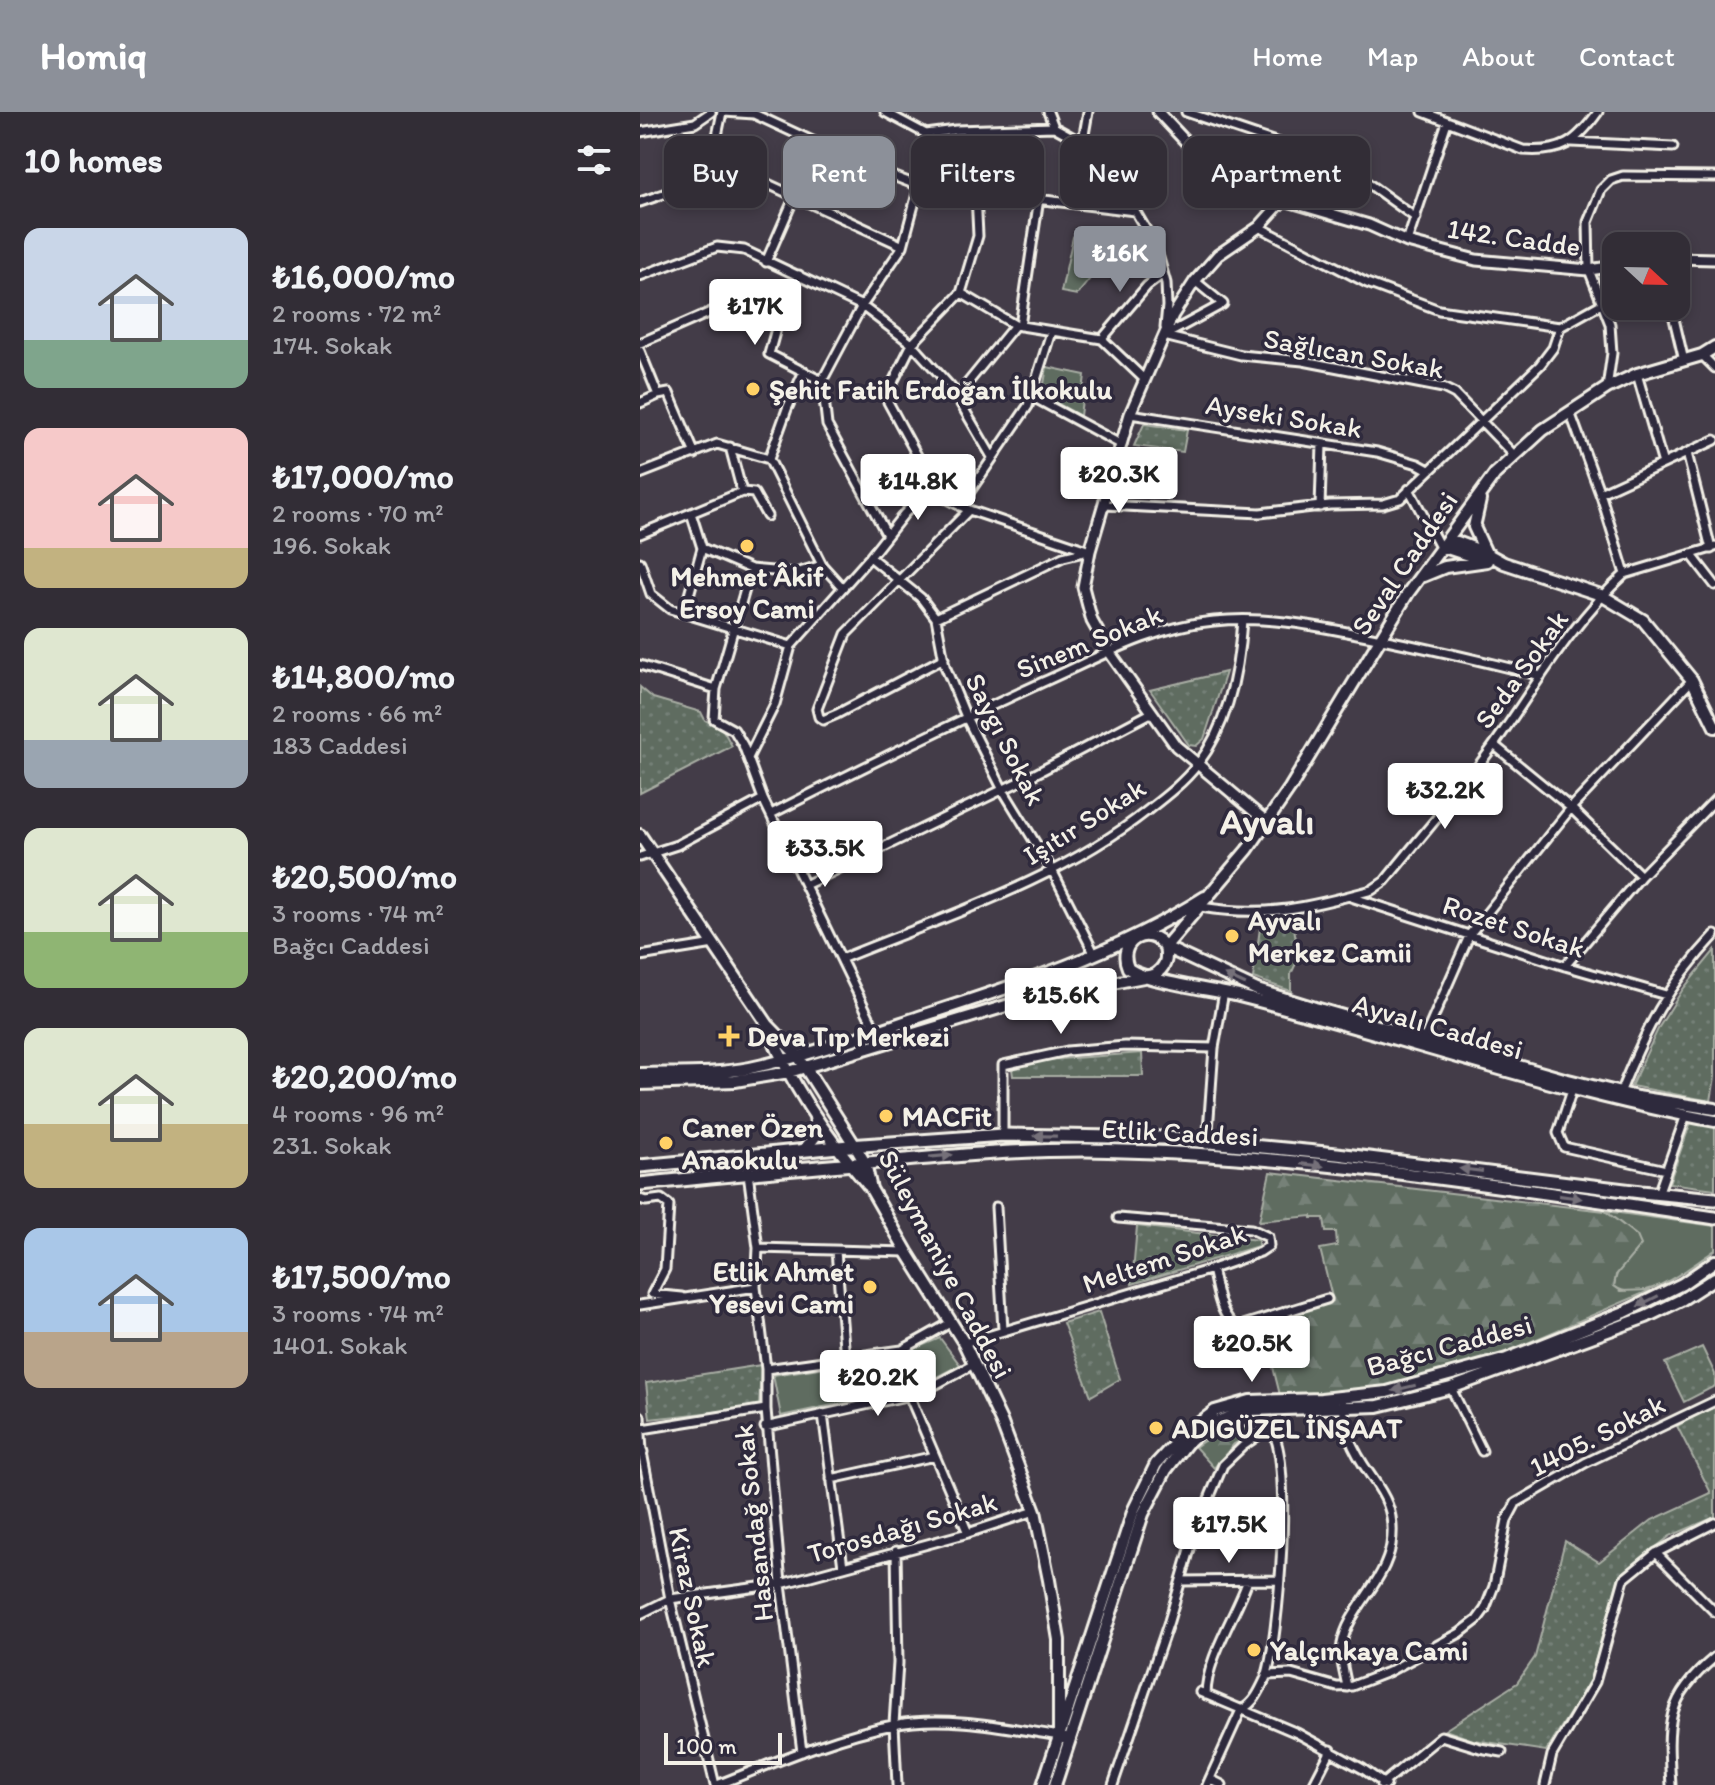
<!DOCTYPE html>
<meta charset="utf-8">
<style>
:root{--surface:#322d36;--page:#3d3942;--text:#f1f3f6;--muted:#a8a8ad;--line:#4d4951;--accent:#8c9099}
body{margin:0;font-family:Itim,sans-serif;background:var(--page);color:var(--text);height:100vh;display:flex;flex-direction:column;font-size:30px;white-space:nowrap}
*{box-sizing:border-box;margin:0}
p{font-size:26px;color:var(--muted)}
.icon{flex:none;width:44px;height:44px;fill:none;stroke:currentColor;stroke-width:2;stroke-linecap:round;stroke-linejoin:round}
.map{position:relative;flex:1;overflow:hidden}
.drawer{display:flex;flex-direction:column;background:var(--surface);width:640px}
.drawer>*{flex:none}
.top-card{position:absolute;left:24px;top:24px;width:760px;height:72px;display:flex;gap:16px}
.needle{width:52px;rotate:112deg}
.fabs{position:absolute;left:962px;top:120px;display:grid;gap:16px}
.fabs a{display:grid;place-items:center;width:88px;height:88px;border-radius:16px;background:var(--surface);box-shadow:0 4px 12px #0003,0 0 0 2px var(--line);font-size:40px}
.scale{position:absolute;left:24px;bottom:20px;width:118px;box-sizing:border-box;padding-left:8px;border:4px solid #f4f1e8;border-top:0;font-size:22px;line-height:28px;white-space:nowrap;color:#f4f1e8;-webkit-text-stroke:6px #2f2a3d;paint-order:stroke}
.price{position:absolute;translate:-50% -68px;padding:0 18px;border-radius:8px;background:#fff;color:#222;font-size:26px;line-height:52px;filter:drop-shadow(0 2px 4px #0008)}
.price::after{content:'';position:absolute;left:50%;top:48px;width:24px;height:18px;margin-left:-12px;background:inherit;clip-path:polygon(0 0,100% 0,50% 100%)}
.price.on{background:var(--accent);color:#fff}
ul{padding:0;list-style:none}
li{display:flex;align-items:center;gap:24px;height:200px;padding:0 24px}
li span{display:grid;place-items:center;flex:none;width:224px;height:160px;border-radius:16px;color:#555}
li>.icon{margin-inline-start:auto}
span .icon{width:96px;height:96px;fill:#fffc;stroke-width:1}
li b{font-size:34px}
h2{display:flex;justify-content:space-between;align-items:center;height:96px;padding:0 24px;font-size:34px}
.pill{padding:0 28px;border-radius:16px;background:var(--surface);box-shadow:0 4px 12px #0003,0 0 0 2px var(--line);font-size:28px;line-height:72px}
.pill.on{background:var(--accent);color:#fff}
header{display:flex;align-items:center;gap:48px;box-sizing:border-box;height:112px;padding:0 40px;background:var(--accent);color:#fff}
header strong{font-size:38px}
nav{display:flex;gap:44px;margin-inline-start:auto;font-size:28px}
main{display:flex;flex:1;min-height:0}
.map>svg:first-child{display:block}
.grass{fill:#5e6c61;stroke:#a9aea4;stroke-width:2}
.forest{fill:url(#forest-firs);stroke:#a9aea4;stroke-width:2}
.park{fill:url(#park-dots);stroke:#a9aea4;stroke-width:2}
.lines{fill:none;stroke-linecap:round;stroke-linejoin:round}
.minor-casing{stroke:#f4f1e8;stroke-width:13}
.tertiary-casing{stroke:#f4f1e8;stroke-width:15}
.secondary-casing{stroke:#f4f1e8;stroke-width:16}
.primary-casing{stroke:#f4f1e8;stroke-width:17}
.minor{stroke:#2f2a3d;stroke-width:7}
.tertiary{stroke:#2f2a3d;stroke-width:9}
.secondary{stroke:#2f2a3d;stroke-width:10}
.primary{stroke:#2f2a3d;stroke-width:11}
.oneway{fill:#747079}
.poi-dot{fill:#ffd166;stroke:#2f2a3d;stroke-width:3}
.labels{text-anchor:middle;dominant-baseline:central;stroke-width:7;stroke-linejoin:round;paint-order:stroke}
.street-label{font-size:28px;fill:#f4f1e8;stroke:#2f2a3d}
.poi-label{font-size:28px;font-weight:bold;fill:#f4f1e8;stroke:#2f2a3d;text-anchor:start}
.district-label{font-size:36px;font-weight:bold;fill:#f4f1e8;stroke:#2f2a3d}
</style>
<header>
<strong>Homiq</strong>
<nav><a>Home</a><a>Map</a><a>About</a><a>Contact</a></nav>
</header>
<main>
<section class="drawer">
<h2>10 homes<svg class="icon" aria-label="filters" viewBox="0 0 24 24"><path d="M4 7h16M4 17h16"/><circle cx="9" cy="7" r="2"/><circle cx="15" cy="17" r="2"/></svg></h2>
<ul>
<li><span style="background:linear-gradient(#c9d6e8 70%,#7fa58c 0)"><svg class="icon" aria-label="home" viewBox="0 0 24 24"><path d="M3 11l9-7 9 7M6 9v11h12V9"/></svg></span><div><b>₺16,000/mo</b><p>2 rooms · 72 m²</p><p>174. Sokak</p></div></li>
<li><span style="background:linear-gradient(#f6c9c9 75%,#c2b280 0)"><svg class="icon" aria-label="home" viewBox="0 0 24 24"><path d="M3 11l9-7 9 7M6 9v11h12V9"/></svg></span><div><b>₺17,000/mo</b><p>2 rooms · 70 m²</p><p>196. Sokak</p></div></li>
<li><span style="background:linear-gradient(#dfe7d0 70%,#9aa5b1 0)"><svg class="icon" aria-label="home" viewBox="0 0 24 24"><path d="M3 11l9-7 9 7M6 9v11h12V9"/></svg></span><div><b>₺14,800/mo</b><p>2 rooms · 66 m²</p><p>183 Caddesi</p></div></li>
<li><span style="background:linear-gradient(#dfe7d0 65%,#8fb573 0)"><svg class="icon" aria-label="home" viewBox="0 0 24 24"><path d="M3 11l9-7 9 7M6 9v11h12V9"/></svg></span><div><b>₺20,500/mo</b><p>3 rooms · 74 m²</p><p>Bağcı Caddesi</p></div></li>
<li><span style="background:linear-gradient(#dfe7d0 60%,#c2b280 0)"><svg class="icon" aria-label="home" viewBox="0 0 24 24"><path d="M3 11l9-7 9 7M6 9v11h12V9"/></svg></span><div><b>₺20,200/mo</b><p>4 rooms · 96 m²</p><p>231. Sokak</p></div></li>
<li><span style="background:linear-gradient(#a9c7e8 65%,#b9a48a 0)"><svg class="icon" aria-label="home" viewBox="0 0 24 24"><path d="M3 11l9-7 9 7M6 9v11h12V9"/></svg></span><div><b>₺17,500/mo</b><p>3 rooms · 74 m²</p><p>1401. Sokak</p></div></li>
</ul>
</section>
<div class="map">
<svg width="1075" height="1673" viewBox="0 0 1075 1673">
<defs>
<pattern id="forest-firs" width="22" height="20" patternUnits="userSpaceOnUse" patternTransform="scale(2)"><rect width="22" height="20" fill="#5e6c61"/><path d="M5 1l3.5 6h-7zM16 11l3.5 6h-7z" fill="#768178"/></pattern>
<pattern id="park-dots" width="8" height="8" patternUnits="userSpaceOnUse" patternTransform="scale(2)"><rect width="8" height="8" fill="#5e6c61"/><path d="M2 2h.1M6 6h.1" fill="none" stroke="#768178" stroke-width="1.8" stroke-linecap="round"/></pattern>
</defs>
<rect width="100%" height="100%" fill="#433c48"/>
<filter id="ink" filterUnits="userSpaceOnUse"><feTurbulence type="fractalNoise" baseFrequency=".0125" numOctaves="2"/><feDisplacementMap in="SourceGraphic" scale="16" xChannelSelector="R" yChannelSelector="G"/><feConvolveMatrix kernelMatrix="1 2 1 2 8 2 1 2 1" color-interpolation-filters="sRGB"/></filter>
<g filter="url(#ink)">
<!-- grass -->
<path class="grass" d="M433 125 464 149 437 183 421 180Z
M407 255 445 263 440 304 402 283Z
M965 1099 1075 1114V1138C1052 1154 1002 1195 974 1174 976 1157 990 1140 997 1124Z
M300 1226 320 1253 277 1275 141 1304 133 1263 232 1248 241 1252 268 1245 269 1239Z"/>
<!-- forest -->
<path class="forest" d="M630 1060 965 1099 997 1124 1001 1133 976 1163 974 1174 981 1179 1011 1178 843 1250 773 1269 707 1282 640 1283 628 1235 660 1216 657 1202 693 1189 680 1137 697 1134 696 1120H686L684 1106H672V1104L619 1109Z
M602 1315 620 1319 594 1332 574 1356 555 1335C571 1323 582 1317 602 1315Z"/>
<!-- park -->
<path class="park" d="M504 312 547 318 543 340 494 334Z
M586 560 564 627 556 634 549 633 510 578Z
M0 575 13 586 61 600 65 608 83 618 92 634 0 681Z
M652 804 659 845 651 862V879L613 866 621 809Z
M1075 838V965L1071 989 991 974 1019 915 1043 877Z
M502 941 503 964H373L372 957 405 948Z
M1051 1010 1075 1014V1077L1029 1071Z
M497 1114 618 1128V1134L492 1172Z
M459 1200 480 1267 451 1284 423 1211Z
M1062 1235 1075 1262V1274L1044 1290 1025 1251Z
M121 1253 119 1295 10 1307 6 1271Z
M1075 1293V1405L1030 1424 979 1464 949 1571 906 1639 833 1628 805 1618 877 1571 895 1545 925 1429 959 1450 1012 1408 1071 1381 1037 1314Z"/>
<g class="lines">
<defs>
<path id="minor" d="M82 0 77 24 91 55
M84 0 114 2 224 53 279 74 289 83 352 79 388 86 495 99
M245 0 286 22 316 18 414 15 443 31 468 52 516 135 526 171 527 194 525 215
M408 0 414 15
M546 0 659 38 715 62 776 106
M783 0 883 38C922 41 936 31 958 0
M0 20 55 11 71 0
M932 30 1033 35
M91 55 263 134
M0 90 76 64 91 55
M432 90 448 0
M619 115 727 171 799 198 920 215
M767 130 807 10
M126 150 154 86
M159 163 137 213 129 242 182 269
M0 164 77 135 104 138 222 194 272 232 311 275 352 345
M321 181 375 213 462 227 504 267
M1031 194 1044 249
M380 214 399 86
M524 224 601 243 663 249 803 276 815 282 874 343
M524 224 583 192 555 169
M462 227 507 174 523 162
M0 231 80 196H93L137 213
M0 239 18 283 29 281 55 342
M1062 243 1075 256
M997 262 1023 352
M967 276 972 241 970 212 949 158 948 110 961 78 971 68 983 64 1075 65
M317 284 375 213
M391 284 482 333
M0 291 18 283
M490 302 737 340 778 352 789 358
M90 335 102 380
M1047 341 1071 437
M129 347 147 297 164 259
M0 362 77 332 129 347 182 453 202 475
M769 377 802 439
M288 378 286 360 248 290 254 268 272 232 321 181 338 124 336 81
M288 378 329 398 450 439
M960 381 1075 328
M465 393 620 401 690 393 743 392 760 387 900 253 913 236 920 215 963 191
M320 394 388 294 411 220
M680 395 682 332
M0 422 102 380 114 381 127 404
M247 423 187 313 182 269 222 194 263 134 279 74 286 22
M62 436 111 457 156 461 182 453
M1051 442 1075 473
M230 445 281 486 296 506 305 554 326 605 363 678 412 758 455 843
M0 450 11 482 30 497 151 534 230 445 264 402 288 378
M111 457 76 577 74 607 94 618 103 633 123 687 236 919
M985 462 1075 435
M44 501 62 436 51 401
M296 506 423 445 448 439
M304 546 197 602 183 608 179 605 177 597 206 522 329 398
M0 553 76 577
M854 633 931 696 1001 764
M108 646 135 592 151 534
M131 702C221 656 311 612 403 570 457 546 514 514 574 509 631 503 686 516 742 527 795 538 848 550 901 564
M0 745 37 733 123 687
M165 773 393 663 511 601
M711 785 925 854 1026 883
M561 795C627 806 669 795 732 778L745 769C782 723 822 678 856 630 896 573 933 509 985 462L962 387 930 300
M0 844 74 832
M201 847C306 804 418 769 508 698 526 684 544 670 558 652 589 611 599 557 602 508
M925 854 1001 764 1075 688
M784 927 830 822 931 696 1052 568
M932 978 918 1021 924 1035 1026 1058
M980 981C1006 917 1027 874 1075 823
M363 1023V953L427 939 485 934 574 936
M567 1033 574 936 584 880
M108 1061 118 1136 116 1175 126 1257V1297
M1018 1082 1046 1003
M0 1087 6 1089 21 1087 29 1093 25 1157 12 1182 42 1185
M356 1095 363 1218
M118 1136 267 1140
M196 1139 205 1246
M572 1157C577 1176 579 1204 597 1215L687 1187
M0 1193 116 1175
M324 1231 572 1157 620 1140 629 1134 628 1125 611 1117 478 1106
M566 1245 640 1217 647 1210 646 1199
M126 1257 262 1238 312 1210
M811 1276 842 1339
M269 1283 328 1421
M702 1291C705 1303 705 1316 710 1327 725 1368 759 1381 751 1433 745 1471 708 1497 702 1532 699 1545 705 1562 707 1575
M183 1302 203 1455
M0 1304 2 1340 30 1487 75 1673
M125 1315 280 1281 334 1252
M2 1317 126 1297 141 1472 162 1640
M191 1367 295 1344
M256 1439 258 1551 254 1612 257 1673
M1016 1441 1075 1500
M541 1469 638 1468
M0 1502 30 1487 141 1472 328 1421 395 1399
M626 1563 651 1562 697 1575 712 1574 748 1560 820 1521 837 1508 845 1497 854 1474 867 1408 876 1391 945 1351 1075 1289
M560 1580 657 1621 723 1657 746 1673
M566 1583C566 1547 596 1503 608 1468
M570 1667 582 1673
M77 1673C133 1651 195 1624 253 1613 304 1602 369 1616 419 1624
M473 1673 529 1509 555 1420 583 1353 603 1334 629 1316
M567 1673 601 1598C614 1592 620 1578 626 1565 638 1533 655 1336 629 1316 618 1309 599 1309 587 1308
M673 1673 691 1638
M741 1673 801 1624 840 1636 862 1640
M905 1673 912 1643 955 1570 984 1467 1016 1441 1075 1411
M1031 1673C1027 1611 1025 1587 1075 1545"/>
<path id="tertiary" d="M518 0 578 64 610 78 729 113 767 130 836 148 949 158 976 154
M1036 146 1075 147
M627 710 536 634 470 541 452 509 443 475 450 439 490 302 533 203 555 169 578 143 619 115 644 87
M0 1341 2 1340"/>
<path id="secondary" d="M840 388 834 415 846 441
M809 427 846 441 864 451 961 483 1003 508 1052 568 1075 615
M804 435 843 448
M783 464 805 455 847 449
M0 723 128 913 158 944 215 1034 225 1051 231 1077 267 1140 324 1231 361 1309 395 1399 409 1468 419 1528V1624L429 1628
M525 835 608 737 650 676 768 481 855 362 903 318 967 276 997 262 1062 243 1075 235
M130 919C151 974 189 1028 228 1073
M0 962C36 961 74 963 110 956 167 944 223 924 279 905 378 873 477 841 565 785
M0 972 95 969 149 960 389 887 514 863C525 856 528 848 525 835
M1075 997 997 985 924 967 675 896 617 878 525 835C509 811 476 829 488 856 501 869 576 878 599 884 758 924 913 979 1075 1009
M164 1038 178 1021 175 1005
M403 1673 494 1397 516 1352 541 1325 575 1299 610 1289 681 1287 747 1280 867 1247 985 1200 1042 1172 1075 1149
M415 1673 503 1402 526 1358 547 1331 567 1313 611 1298 738 1294 811 1276 1006 1205 1041 1188 1075 1166"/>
<path id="primary" d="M0 1054 209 1034 363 1023 527 1026 697 1042 1001 1080 1075 1087
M0 1072C80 1064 160 1056 240 1050 309 1044 377 1038 445 1038 656 1041 867 1075 1075 1106"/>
</defs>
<!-- minor casing -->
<use href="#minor" class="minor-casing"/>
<!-- tertiary casing -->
<use href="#tertiary" class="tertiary-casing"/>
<!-- secondary casing -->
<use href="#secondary" class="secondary-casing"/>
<!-- primary casing -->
<use href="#primary" class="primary-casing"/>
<!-- minor -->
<use href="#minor" class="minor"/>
<!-- tertiary -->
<use href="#tertiary" class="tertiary"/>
<!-- secondary -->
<use href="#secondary" class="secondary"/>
<!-- primary -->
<use href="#primary" class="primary"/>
</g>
<!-- one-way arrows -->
<defs><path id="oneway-solid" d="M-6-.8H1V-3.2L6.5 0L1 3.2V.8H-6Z" transform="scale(2)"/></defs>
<g class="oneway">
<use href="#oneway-solid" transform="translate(595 868) rotate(-155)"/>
<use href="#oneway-solid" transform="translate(405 1024) rotate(-179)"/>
<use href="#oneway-solid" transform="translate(301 1044) rotate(-5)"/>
<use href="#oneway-solid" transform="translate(672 1053) rotate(7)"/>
<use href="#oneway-solid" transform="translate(831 1058) rotate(-173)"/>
<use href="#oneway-solid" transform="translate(930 1085) rotate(8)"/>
<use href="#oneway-solid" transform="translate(1008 1189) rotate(153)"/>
<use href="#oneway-solid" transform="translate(764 1276) rotate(167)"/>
</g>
</g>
<!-- markers -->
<g class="poi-dot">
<circle cx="113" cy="277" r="8"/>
<circle cx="107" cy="434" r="8"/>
<circle cx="592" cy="824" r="8"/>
<path d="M85 912h8v8h8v8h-8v8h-8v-8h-8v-8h8z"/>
<circle cx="246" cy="1004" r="8"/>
<circle cx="26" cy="1031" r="8"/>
<circle cx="230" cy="1175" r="8"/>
<circle cx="516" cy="1316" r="8"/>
<circle cx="614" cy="1538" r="8"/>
</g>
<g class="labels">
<!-- street labels -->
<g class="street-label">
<text transform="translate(874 125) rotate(8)">142. Cadde</text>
<text transform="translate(714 241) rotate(10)">Sağlıcan Sokak</text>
<text transform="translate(644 304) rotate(9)">Ayseki Sokak</text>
<text transform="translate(764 451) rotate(-56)">Seval Caddesi</text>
<text transform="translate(449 529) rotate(-22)">Sinem Sokak</text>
<text transform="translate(881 557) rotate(-54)">Seda Sokak</text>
<text transform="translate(366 627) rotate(63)">Saygı Sokak</text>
<text transform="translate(444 709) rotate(-32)">Işıtır Sokak</text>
<text transform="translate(874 814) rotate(18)">Rozet Sokak</text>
<text transform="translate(798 914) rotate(16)">Ayvalı Caddesi</text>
<text transform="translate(540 1020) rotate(3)">Etlik Caddesi</text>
<text transform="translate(524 1146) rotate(-18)">Meltem Sokak</text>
<text transform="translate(306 1152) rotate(62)">Süleymaniye Caddesi</text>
<text transform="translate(809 1233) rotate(-15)">Bağcı Caddesi</text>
<text transform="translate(957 1323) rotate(-27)">1405. Sokak</text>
<text transform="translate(113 1411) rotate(-96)">Hasandağ Sokak</text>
<text transform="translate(262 1415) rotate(-16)">Torosdağı Sokak</text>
<text transform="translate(53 1485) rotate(78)">Kiraz Sokak</text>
</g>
<!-- poi labels -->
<g class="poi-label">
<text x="129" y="277">Şehit Fatih Erdoğan İlkokulu</text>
<text x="107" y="464" text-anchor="middle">Mehmet Âkif<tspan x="107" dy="32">Ersoy Cami</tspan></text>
<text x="608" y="808">Ayvalı<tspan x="608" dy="32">Merkez Camii</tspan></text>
<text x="107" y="924">Deva Tıp Merkezi</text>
<text x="262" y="1004">MACFit</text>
<text x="42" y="1015">Caner Özen<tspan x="42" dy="32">Anaokulu</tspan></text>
<text x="214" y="1159" text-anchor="end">Etlik Ahmet<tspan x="214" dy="32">Yesevi Cami</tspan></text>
<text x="532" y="1316">ADIGÜZEL İNŞAAT</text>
<text x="630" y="1538">Yalçınkaya Cami</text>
</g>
<!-- district labels -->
<g class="district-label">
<text x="627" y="709">Ayvalı</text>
</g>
</g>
</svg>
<div class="fabs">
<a><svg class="needle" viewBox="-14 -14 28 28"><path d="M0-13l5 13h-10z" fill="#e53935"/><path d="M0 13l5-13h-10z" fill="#a8a8ad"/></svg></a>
</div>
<div class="scale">100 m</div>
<b class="price on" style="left:480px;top:182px">₺16K</b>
<b class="price" style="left:115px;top:235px">₺17K</b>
<b class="price" style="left:479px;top:403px">₺20.3K</b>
<b class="price" style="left:278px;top:410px">₺14.8K</b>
<b class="price" style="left:805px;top:719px">₺32.2K</b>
<b class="price" style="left:185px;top:777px">₺33.5K</b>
<b class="price" style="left:421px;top:924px">₺15.6K</b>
<b class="price" style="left:612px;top:1272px">₺20.5K</b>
<b class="price" style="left:238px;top:1306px">₺20.2K</b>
<b class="price" style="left:589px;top:1453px">₺17.5K</b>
<div class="top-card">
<a class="pill">Buy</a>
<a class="pill on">Rent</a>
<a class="pill">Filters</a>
<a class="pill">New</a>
<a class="pill">Apartment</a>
</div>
</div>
</main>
